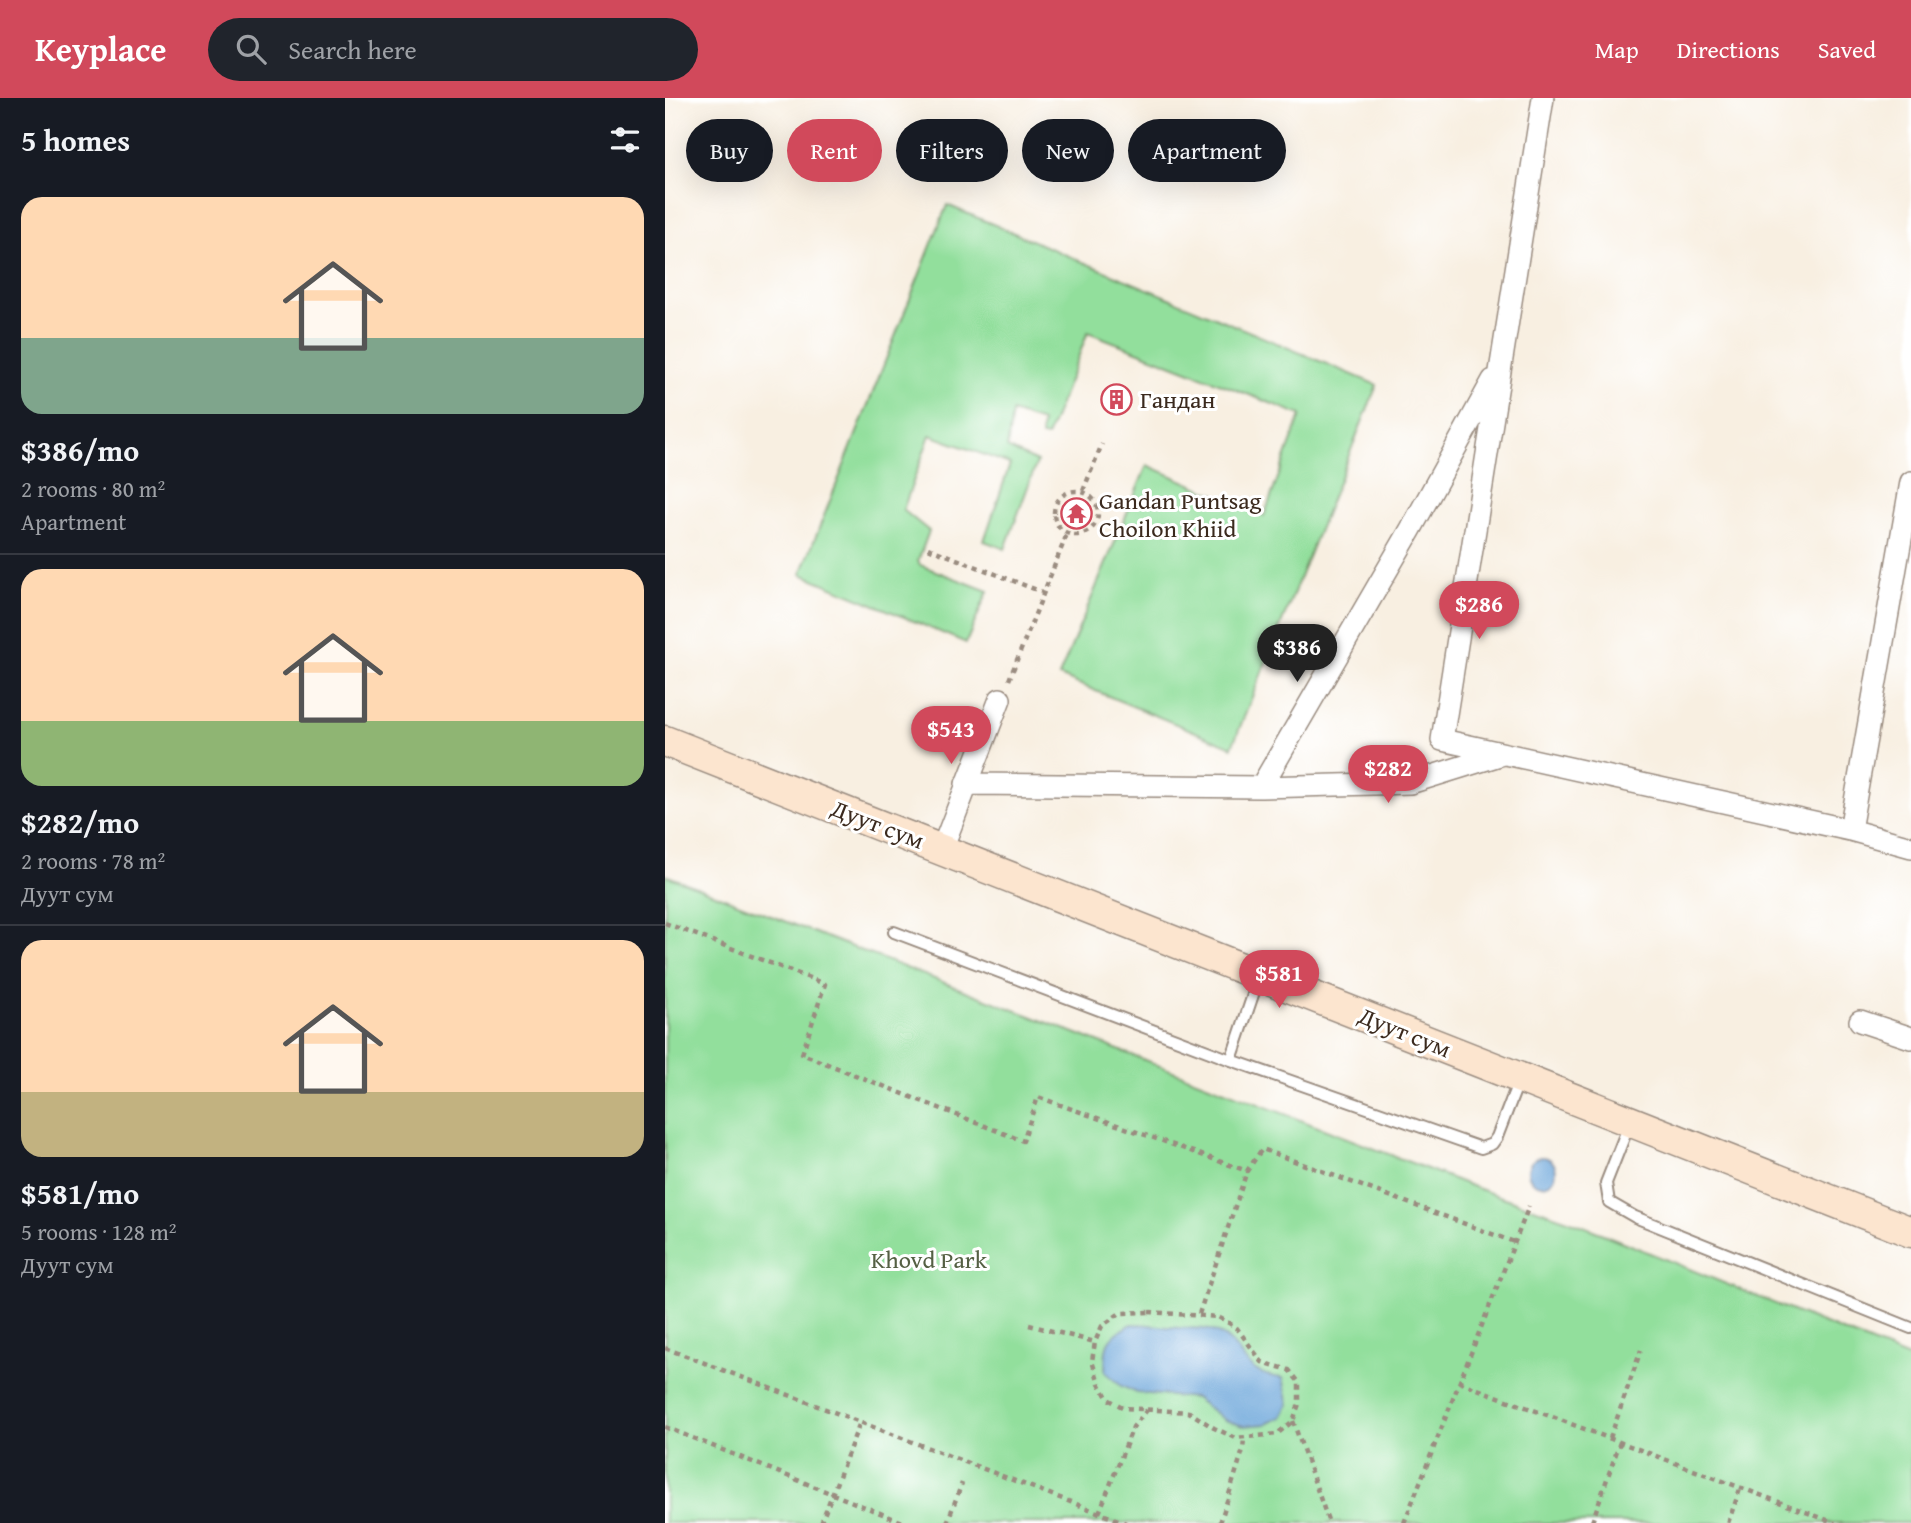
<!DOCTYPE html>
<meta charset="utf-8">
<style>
:root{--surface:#171b24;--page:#20242c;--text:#f1f3f6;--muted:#9ea1a6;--line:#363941;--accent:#d1495b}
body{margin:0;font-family:"Gentium Book Plus",serif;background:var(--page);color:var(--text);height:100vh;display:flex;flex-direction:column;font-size:26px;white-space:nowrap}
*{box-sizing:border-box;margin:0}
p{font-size:23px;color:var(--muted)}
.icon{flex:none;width:38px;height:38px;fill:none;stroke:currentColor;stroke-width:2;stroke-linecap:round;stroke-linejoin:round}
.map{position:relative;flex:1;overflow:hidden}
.sheet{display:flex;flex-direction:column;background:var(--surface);width:665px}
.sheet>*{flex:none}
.top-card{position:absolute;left:21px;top:21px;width:665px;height:63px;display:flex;gap:14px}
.price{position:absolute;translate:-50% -60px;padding:0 16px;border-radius:24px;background:var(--accent);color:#fff;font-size:23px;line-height:46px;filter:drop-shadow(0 2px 4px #0008)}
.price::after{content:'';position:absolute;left:50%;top:42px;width:21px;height:16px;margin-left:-10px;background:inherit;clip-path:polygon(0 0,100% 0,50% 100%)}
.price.on{background:#222;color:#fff}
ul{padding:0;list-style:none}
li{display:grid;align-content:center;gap:14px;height:371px;padding:0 21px}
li+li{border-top:2px solid var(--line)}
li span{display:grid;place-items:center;height:217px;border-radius:21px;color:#555}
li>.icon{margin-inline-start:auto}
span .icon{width:126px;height:126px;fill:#fffc;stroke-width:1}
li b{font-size:30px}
h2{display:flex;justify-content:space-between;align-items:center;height:84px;padding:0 21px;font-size:30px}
.tag{padding:0 24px;border-radius:32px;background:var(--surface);box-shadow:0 7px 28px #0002;font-size:24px;line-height:63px}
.tag.on{background:var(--accent);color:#fff}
header{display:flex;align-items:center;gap:42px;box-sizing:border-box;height:98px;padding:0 35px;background:var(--accent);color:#fff}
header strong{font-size:33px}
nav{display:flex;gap:38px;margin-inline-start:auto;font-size:24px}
.search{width:490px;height:63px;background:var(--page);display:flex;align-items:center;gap:18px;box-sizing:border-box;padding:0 24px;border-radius:38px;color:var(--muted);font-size:26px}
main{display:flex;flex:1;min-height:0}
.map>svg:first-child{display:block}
.green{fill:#92df9c;stroke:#66845d;stroke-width:2}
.water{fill:#69a4d9;stroke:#52677c;stroke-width:2}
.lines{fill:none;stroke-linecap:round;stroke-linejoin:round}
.service-casing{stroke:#9a8c80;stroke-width:14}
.minor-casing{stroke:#9a8c80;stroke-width:24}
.secondary-casing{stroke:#9a8c80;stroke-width:33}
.path{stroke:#9a8c80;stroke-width:4.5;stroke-dasharray:5 5;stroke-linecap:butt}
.service{stroke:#fff;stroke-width:10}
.minor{stroke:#fff;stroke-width:21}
.secondary{stroke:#fce5cf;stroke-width:30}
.labels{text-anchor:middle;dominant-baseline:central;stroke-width:6;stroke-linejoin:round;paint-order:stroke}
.poi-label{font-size:24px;fill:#3b2a1e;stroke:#fff;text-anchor:start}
.street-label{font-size:24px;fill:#3b2a1e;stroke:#fff}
.park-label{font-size:24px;fill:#556044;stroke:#fff}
</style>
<header>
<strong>Keyplace</strong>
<div class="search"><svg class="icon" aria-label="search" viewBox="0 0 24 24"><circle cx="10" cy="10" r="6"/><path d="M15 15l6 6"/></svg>Search here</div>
<nav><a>Map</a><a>Directions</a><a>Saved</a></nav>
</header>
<main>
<section class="sheet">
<h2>5 homes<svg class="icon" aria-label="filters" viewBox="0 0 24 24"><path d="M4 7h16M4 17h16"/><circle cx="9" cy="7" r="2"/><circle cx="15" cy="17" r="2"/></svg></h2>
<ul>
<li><span style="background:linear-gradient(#ffd9b3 65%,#7fa58c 0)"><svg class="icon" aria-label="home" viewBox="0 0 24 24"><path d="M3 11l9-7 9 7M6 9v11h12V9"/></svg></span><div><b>$386/mo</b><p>2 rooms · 80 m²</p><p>Apartment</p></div></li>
<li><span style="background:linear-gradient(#ffd9b3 70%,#8fb573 0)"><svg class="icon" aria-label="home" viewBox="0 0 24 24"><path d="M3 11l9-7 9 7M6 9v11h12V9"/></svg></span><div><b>$282/mo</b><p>2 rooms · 78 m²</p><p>Дуут сум</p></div></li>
<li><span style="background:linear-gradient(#ffd9b3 70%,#c2b280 0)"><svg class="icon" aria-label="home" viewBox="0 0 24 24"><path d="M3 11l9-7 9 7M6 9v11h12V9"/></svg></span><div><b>$581/mo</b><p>5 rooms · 128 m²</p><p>Дуут сум</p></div></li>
</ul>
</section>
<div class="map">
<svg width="1246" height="1425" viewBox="0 0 1246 1425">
<rect width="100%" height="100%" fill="#fff"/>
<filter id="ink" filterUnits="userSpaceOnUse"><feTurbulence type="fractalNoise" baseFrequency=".0143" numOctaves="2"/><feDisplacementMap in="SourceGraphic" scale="14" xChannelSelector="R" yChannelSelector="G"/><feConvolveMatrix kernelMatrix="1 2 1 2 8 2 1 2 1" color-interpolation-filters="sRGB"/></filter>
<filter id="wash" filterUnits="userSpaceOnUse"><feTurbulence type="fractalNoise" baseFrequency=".00686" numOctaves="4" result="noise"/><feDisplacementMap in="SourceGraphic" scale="28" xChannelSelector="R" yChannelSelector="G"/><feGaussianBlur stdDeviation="1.57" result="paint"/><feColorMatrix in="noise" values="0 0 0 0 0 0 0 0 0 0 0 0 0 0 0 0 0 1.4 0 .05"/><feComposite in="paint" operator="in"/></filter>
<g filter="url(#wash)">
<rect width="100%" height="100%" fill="#f8efe1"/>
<!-- green -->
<path class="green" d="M282 107 712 287 567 649 394 578 482 367 599 418 636 317 423 234 382 339 376 338 377 324 347 314 342 350 372 364 340 451 319 443 345 366 265 337 238 412 264 433 253 463 255 467 323 493 301 545 136 476Z
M0 777 814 1091 906 1123 1246 1261V1425H0Z"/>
<!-- water -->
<path class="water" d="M863 1073a14 14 0 1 1 28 0a14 14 0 1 1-28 0Z
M466 1226C483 1226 499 1229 515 1230 528 1231 541 1229 553 1235 583 1251 573 1276 618 1280L624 1306 617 1319 601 1326 578 1328 560 1322 530 1300 472 1295 456 1288 440 1274C441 1243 439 1242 466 1226Z"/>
</g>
<g filter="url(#ink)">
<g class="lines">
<defs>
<path id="service" d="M229 834 566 962 816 1050 827 1046 832 1039 854 982
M566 962 594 879
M965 1024 941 1085 944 1104 970 1119 1246 1230"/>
<path id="minor" d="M878 0 777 642 1185 732 1246 749
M301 686 596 689 746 431 828 282
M596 689 745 685 838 656
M1185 732 1246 384
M277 751 335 601
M1195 923 1246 940"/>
<path id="secondary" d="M0 643 1246 1134"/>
</defs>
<!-- service casing -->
<use href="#service" class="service-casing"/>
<!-- minor casing -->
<use href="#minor" class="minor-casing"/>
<!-- secondary casing -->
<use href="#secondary" class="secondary-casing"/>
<!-- path -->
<path class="path" d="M389 415a22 22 0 1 1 44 0a22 22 0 1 1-44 0Z
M418 393 437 346
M263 450 377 494
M344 582 402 436
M0 825 160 886 137 956 358 1043 373 999 582 1073 597 1051 849 1144
M484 1214 553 1219 571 1229 597 1264 624 1272 634 1284V1306L628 1323 612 1336 571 1340 549 1330 524 1314 459 1310 443 1301 434 1285 427 1263 430 1244 437 1228 455 1215Z
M534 1216 582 1073
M364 1227 430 1244
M0 1250 461 1425
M794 1284 1170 1425
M628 1323 664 1425
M0 1329 240 1425
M945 1340 976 1252
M434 1415 468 1329 482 1312
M927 1424 955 1344
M156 1425 195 1324
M282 1425 297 1385
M555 1425 578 1352 579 1340
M739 1425 864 1108
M1063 1425 1075 1391"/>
<!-- service -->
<use href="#service" class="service"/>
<!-- minor -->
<use href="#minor" class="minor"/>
<!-- secondary -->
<use href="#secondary" class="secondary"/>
</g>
</g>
<!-- icons -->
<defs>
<symbol id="building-ring" viewBox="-11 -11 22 22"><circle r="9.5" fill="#fff" stroke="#d1495b" stroke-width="1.5"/><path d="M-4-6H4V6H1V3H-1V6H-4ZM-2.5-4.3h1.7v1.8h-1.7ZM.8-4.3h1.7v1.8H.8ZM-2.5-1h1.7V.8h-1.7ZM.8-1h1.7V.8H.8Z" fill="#d1495b"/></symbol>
<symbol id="temple-ring" viewBox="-11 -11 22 22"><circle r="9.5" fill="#fff" stroke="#d1495b" stroke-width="1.5"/><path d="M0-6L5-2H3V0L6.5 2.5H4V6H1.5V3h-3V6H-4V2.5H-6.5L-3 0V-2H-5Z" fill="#d1495b"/></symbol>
</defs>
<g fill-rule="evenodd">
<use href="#building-ring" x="434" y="284" width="35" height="35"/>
<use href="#temple-ring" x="394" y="398" width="35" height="35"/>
</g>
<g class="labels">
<!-- poi labels -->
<g class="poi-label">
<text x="475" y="301">Гандан</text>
<text x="434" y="402">Gandan Puntsag<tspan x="434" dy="28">Choilon Khiid</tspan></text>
</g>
<!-- street labels -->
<g class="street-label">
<text transform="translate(213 726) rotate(21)">Дуут сум</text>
<text transform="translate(740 934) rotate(22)">Дуут сум</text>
</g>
<!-- park labels -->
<g class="park-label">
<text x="264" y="1161">Khovd Park</text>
</g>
</g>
</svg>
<b class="price" style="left:814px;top:543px">$286</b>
<b class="price on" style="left:632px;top:586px">$386</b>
<b class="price" style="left:286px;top:668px">$543</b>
<b class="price" style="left:723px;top:707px">$282</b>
<b class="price" style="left:614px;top:912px">$581</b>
<div class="top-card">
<a class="tag">Buy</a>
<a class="tag on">Rent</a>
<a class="tag">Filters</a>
<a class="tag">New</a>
<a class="tag">Apartment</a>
</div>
</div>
</main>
